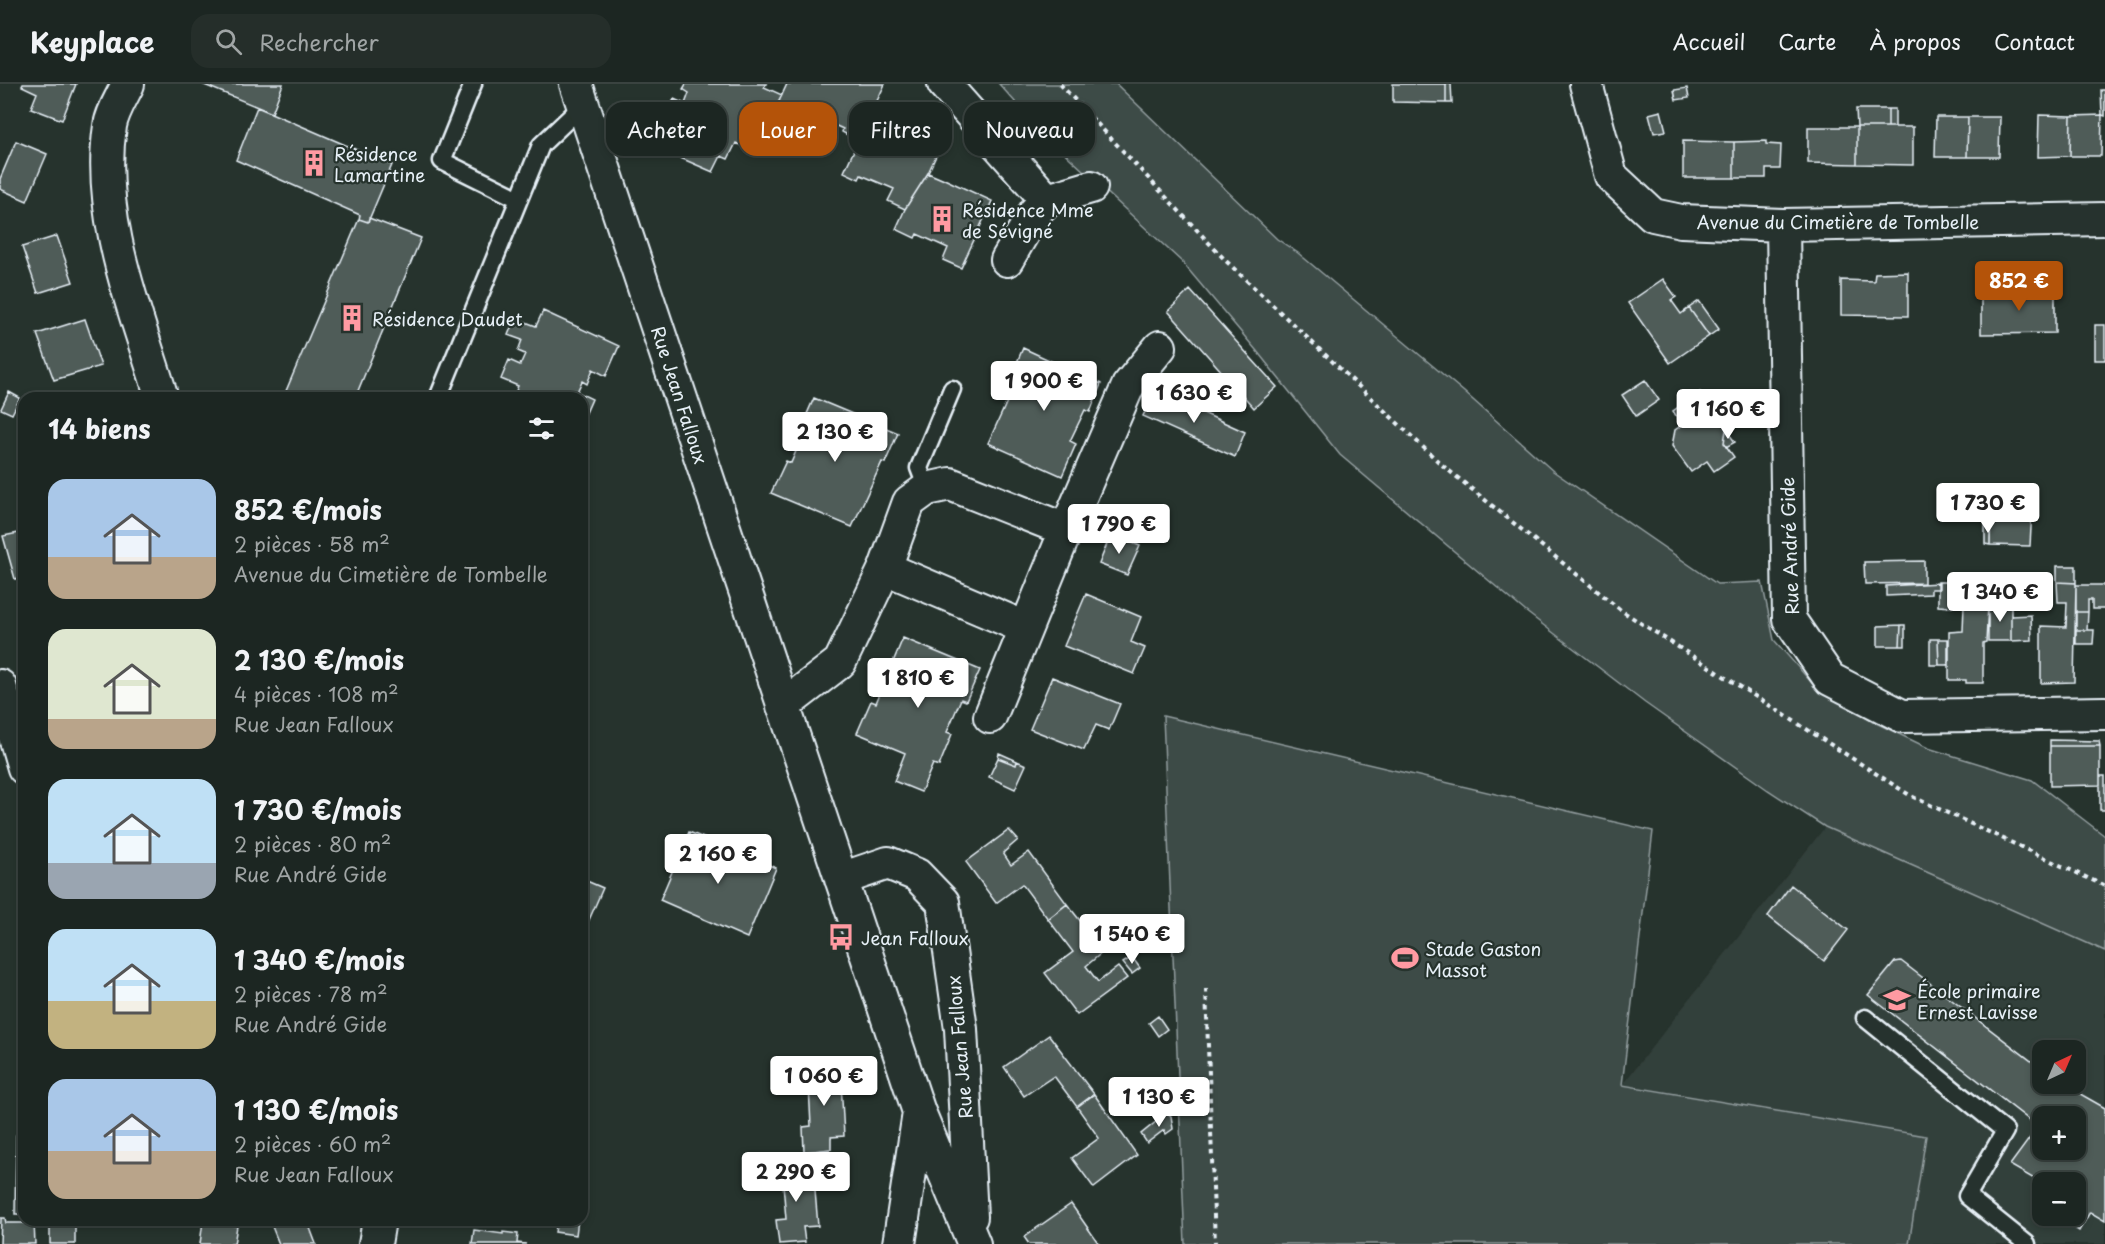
<!DOCTYPE html>
<html lang="fr">
<meta charset="utf-8">
<style>
:root{--surface:#1c2622;--page:#252e2a;--text:#f1f3f6;--muted:#a0a5a5;--line:#3a4340;--accent:#b45309}
body{margin:0;font-family:"Playpen Sans",sans-serif;background:var(--page);color:var(--text);height:100vh;display:flex;flex-direction:column;font-size:22px;white-space:nowrap}
*{box-sizing:border-box;margin:0}
p{font-size:20px;color:var(--muted)}
.icon{flex:none;width:33px;height:33px;fill:none;stroke:currentColor;stroke-width:2;stroke-linecap:round;stroke-linejoin:round}
.map{position:relative;flex:1;overflow:hidden}
.sheet{position:absolute;left:18px;top:308px;width:570px;height:834px;display:flex;flex-direction:column;background:var(--surface);border-radius:18px;box-shadow:0 3px 9px #0003,0 0 0 2px var(--line)}
.sheet>*{flex:none}
.top-card{position:absolute;left:606px;top:18px;width:570px;height:54px;display:flex;gap:12px}
.needle{width:39px;rotate:44deg}
.buttons{position:absolute;left:2032px;top:956px;display:grid;gap:12px}
.buttons a{display:grid;place-items:center;width:54px;height:54px;border-radius:12px;background:var(--surface);box-shadow:0 3px 9px #0003,0 0 0 2px var(--line);font-size:30px}
.price{position:absolute;translate:-50% -51px;padding:0 14px;border-radius:6px;background:#fff;color:#222;font-size:20px;line-height:39px;filter:drop-shadow(0 2px 3px #0008)}
.price::after{content:'';position:absolute;left:50%;top:36px;width:18px;height:14px;margin-left:-9px;background:inherit;clip-path:polygon(0 0,100% 0,50% 100%)}
.price.current{background:var(--accent);color:#fff}
ul{padding:0;list-style:none}
li{display:flex;align-items:center;gap:18px;height:150px;padding:0 30px}
li span{display:grid;place-items:center;flex:none;width:168px;height:120px;border-radius:18px;color:#555}
li>.icon{margin-inline-start:auto}
span .icon{width:72px;height:72px;fill:#fffc;stroke-width:1}
li b{font-size:26px}
h2{display:flex;justify-content:space-between;align-items:center;height:72px;padding:0 30px;font-size:26px}
.tag{padding:0 21px;border-radius:18px;background:var(--surface);box-shadow:0 3px 9px #0003,0 0 0 2px var(--line);font-size:21px;line-height:54px}
.tag.current{background:var(--accent);color:#fff}
header{display:flex;align-items:center;gap:36px;box-sizing:border-box;height:84px;padding:0 30px;background:var(--surface);border-bottom:2px solid var(--line)}
header strong{font-size:28px}
nav{display:flex;gap:33px;margin-inline-start:auto;font-size:21px}
.search{width:420px;height:54px;background:var(--page);display:flex;align-items:center;gap:15px;box-sizing:border-box;padding:0 21px;border-radius:18px;color:var(--muted);font-size:22px}
.map>svg:first-child{display:block}
.built{fill:#333f3a;fill-rule:evenodd}
.green{fill:#3e4b47;stroke:#939ea0;stroke-width:1.5}
.building{fill:#505c59;stroke:#e8f1f8;stroke-width:1.5;fill-rule:evenodd}
.lines{fill:none;stroke-linecap:round;stroke-linejoin:round}
.service-casing{stroke:#e8f1f8;stroke-width:21}
.minor-casing{stroke:#e8f1f8;stroke-width:36}
.path{stroke:#e8f1f8;stroke-width:4;stroke-dasharray:4.5 4.5;stroke-linecap:butt}
.service{stroke:#26332d;stroke-width:16}
.minor{stroke:#26332d;stroke-width:32}
.labels{text-anchor:middle;dominant-baseline:central;stroke-width:4.5;stroke-linejoin:round;paint-order:stroke}
.poi-label{font-size:18px;fill:#e8f1f8;stroke:#26332d;text-anchor:start}
.street-label{font-size:18px;fill:#e8f1f8;stroke:#26332d}
</style>
<header>
<strong>Keyplace</strong>
<div class="search"><svg class="icon" aria-label="search" viewBox="0 0 24 24"><circle cx="10" cy="10" r="6"/><path d="M15 15l6 6"/></svg>Rechercher</div>
<nav><a>Accueil</a><a>Carte</a><a>À propos</a><a>Contact</a></nav>
</header>
<div class="map">
<svg width="2105" height="1160" viewBox="0 0 2105 1160">
<rect width="100%" height="100%" fill="#26332d"/>
<filter id="ink" filterUnits="userSpaceOnUse"><feTurbulence type="fractalNoise" baseFrequency=".0167" numOctaves="2"/><feDisplacementMap in="SourceGraphic" scale="12" xChannelSelector="R" yChannelSelector="G"/><feConvolveMatrix kernelMatrix="1 2 1 2 8 2 1 2 1" color-interpolation-filters="sRGB"/></filter>
<g filter="url(#ink)">
<!-- built -->
<path class="built" d="M1825 743 2105 867V1160H1909L1926 1052 1622 1001ZM2043 966H2076V999H2043ZM2043 1032H2076V1065H2043ZM2043 1098H2076V1131H2043Z"/>
<!-- green -->
<path class="green" d="M999 0H1116L1277 155 1298 169 1464 308 1553 387 1717 500 1762 498 1774 556 1811 598 1876 639 1928 664 2032 696 2105 752V867L1825 743 1768 706 1645 619 1525 527 1340 371 1256 266 1182 178 1044 50Z
M1163 632 1653 747 1622 1001 1926 1052 1909 1160H1185Z"/>
<!-- building -->
<path class="building" d="M23 0H76L62 36 31 24 37 9 22 2Z
M202 0H283L272 29Z
M686 0H766L764 3 782 11 770 35 755 28 752 35 745 31 739 44 760 53 754 68 736 59 728 75 721 72 713 88 676 72 683 56 675 52 681 37 667 30 674 15 685 20 689 9 683 5Z
M787 0H885L858 57 842 48 843 45 810 30 804 43 789 36 791 32 776 24Z
M1393 0H1446V19L1393 18Z
M1446 0H1451L1452 19H1446Z
M1687 4 1689 14 1676 16 1674 6Z
M2101 6H2105V32L2102 31Z
M257 23 392 81 368 138 359 135 360 131 236 76Z
M873 25 943 57 928 89 905 125 888 117 894 105 861 91 859 95 844 88Z
M1856 25H1888V43H1857Z
M1888 25H1895V43H1888Z
M1661 27 1666 47 1654 49 1649 30Z
M2039 31 2071 32 2070 72 2038 73Z
M2102 31 2101 72H2070L2071 32Z
M1936 33H1968L1967 73H1935Z
M1968 33H2000L1999 73H1967Z
M1808 43H1857V80L1808 79Z
M1857 43H1913V81L1857 80Z
M16 57 47 70 27 117 0 105V95Z
M1683 57 1734 58V94H1683Z
M1766 57V60L1781 61 1780 85H1766V94H1734V58Z
M928 89 942 95V94L992 117 961 184 943 176 948 164 917 150 915 154 896 145 905 125Z
M369 134 421 154 355 314H283L359 135 368 138Z
M57 152 73 198 38 209 22 163Z
M1908 188V232L1841 231V196L1874 197 1875 189Z
M1663 195 1676 213 1671 216 1681 230 1689 224 1709 252 1670 279 1628 219Z
M2011 204H2055V249L1981 250V210H2011Z
M1190 206 1277 303 1254 324 1168 227Z
M1699 217 1719 245 1709 252 1689 224Z
M543 227 619 262 606 292 593 285 587 300 582 297 577 308 592 315 585 331 582 330V314H513L518 302 501 295 509 276 520 281 525 270 518 267 522 256 508 251 515 234 536 242Z
M85 235 101 282 54 296 37 250Z
M2095 241H2105V276H2095Z
M1023 264 1101 300 1090 328 1085 326 1070 357 1076 360 1062 392 988 359 1016 298 1010 295Z
M1645 296 1659 316 1636 332 1622 311Z
M1155 307 1245 348 1235 373 1143 332Z
M9 308 20 314 12 330 1 325Z
M1700 308 1710 322 1724 312 1738 334 1725 343 1726 346 1724 359 1734 373 1714 387 1707 377 1691 388 1672 362 1675 346 1682 341 1673 327Z
M814 314 898 349 885 379 882 378 852 443 771 409 786 377 791 379 804 348 800 346Z
M1726 346 1735 358 1726 363 1724 359Z
M1991 424 2032 425 2030 462 1990 461Z
M1985 439 1990 440V461L1985 460Z
M24 448V493L15 495 3 452Z
M1111 450 1140 462 1127 491 1099 480Z
M1924 477V499L1865 500 1864 478Z
M2057 482H2076V499L2057 498Z
M1938 498H1962V513H1953L1952 523 1938 522Z
M2057 498 2076 499 2074 598 2041 599V542L2066 543 2067 518H2058Z
M1939 499V505H1931V510L1886 512V502Z
M2076 501H2105V525H2092V516H2088V528H2076Z
M1086 510 1141 533 1131 558 1145 564 1134 590 1064 562Z
M2011 520V557H1988V521Z
M1964 521H1988L1986 558 1983 559V599H1966V596H1949V548L1963 547Z
M2076 528H2088L2087 546H2076Z
M2031 531 2032 556 2011 557V532Z
M1901 541 1900 562H1878V542Z
M1901 541H1905V562H1900Z
M2076 546H2094L2093 560H2076Z
M903 554 980 586 966 617 961 615 947 648 952 650 939 682 933 680 921 708 894 697 905 669 857 649 871 617 876 619Z
M1930 555H1938L1939 581H1930Z
M1938 555H1948V581H1939Z
M1052 593 1120 620 1109 646 1096 641 1084 666 1030 645Z
M2050 656 2099 657 2100 662H2050Z
M2050 662H2100V701L2050 702Z
M999 669 1017 677 1016 681 998 674Z
M998 674 1016 681 1017 677 1026 681 1015 705 989 693Z
M2100 692H2105V726H2100Z
M1009 746 1018 756 1003 769 1011 781 1029 768 1067 820 1048 835 1022 800 996 819 966 778Z
M689 748 776 784 747 854 660 816Z
M582 795 603 804 582 852Z
M1791 801 1848 846 1824 877 1768 832Z
M1067 820 1104 867 1086 882 1098 898 1118 883 1127 894 1077 931 1045 889 1073 868 1048 835Z
M1132 873 1140 884 1132 890 1123 879Z
M1901 877 2043 986V999H2061L2105 1024V1137L2090 1128 2079 1147 2054 1131H2076V1098H2043V1100L2010 1081 2038 1043 1868 911 1895 878ZM2043 1032H2076V1065H2043Z
M1158 932 1167 945 1158 952 1149 939Z
M1049 951 1094 1010 1077 1023 1054 992 1024 1012 1004 983Z
M840 979 844 1052 831 1053V1065L804 1068 803 1043 811 1042 808 982Z
M1094 1010 1137 1071 1094 1104 1072 1074 1099 1054 1077 1023Z
M1167 1029 1171 1032 1173 1045 1166 1050 1164 1046 1147 1059 1141 1050Z
M16 1051H24V1130H15Z
M582 1051 591 1052 582 1110Z
M813 1083 818 1142 803 1143 805 1158 779 1160 776 1136 786 1135 783 1100 768 1102 767 1087Z
M1071 1120 1099 1160H1029L1024 1153Z
M1 1134H5L6 1139H34L35 1160H0Z
M50 1136H75V1160H50Z
M280 1136H307L316 1160H279L271 1140Z
M557 1136H578L576 1151 555 1148Z
M203 1137 237 1142 234 1160H200Z
M474 1146 503 1150V1148L518 1150 517 1159 526 1160H472Z"/>
<g class="lines">
<defs>
<path id="service" d="M473 0 442 77 519 115
M438 314 541 61 583 21
M927 405 919 384 952 305
M1865 934 2005 1047 1967 1112 2027 1160"/>
<path id="minor" d="M128 0C122 13 112 28 110 42 96 132 136 228 162 314
M576 0 919 1028 974 1160
M944 0 1047 116
M1586 0 1611 92 1653 131 1681 137 1783 141 2105 135
M1783 141 1789 535 1830 595 1902 632 2105 629
M1007 176 1035 128 1047 116 1091 103
M885 484 1026 544
M0 602 24 684
M783 622 840 578 885 484 909 418 927 405 950 400 1066 446
M990 633 1066 446 1128 302 1160 263
M841 795 888 779 917 791 943 818 961 945 971 1133
M375 1160 379 1136
M899 1160 919 1029"/>
</defs>
<!-- service casing -->
<use href="#service" class="service-casing"/>
<!-- minor casing -->
<use href="#minor" class="minor-casing"/>
<!-- path -->
<path class="path" d="M1060 0 1226 177 1442 381 1622 527 1911 712 2105 802
M1206 905 1215 1160"/>
<!-- service -->
<use href="#service" class="service"/>
<!-- minor -->
<use href="#minor" class="minor"/>
</g>
</g>
<!-- icons -->
<defs>
<symbol id="building-bare" viewBox="-9 -9 18 18"><path d="M-4-6H4V6H1V3H-1V6H-4ZM-2.5-4.3h1.7v1.8h-1.7ZM.8-4.3h1.7v1.8H.8ZM-2.5-1h1.7V.8h-1.7ZM.8-1h1.7V.8H.8Z" fill="#ff9aa2" stroke="#26332d" stroke-width="2.5" paint-order="stroke"/></symbol>
<symbol id="bus-bare" viewBox="-9 -9 18 18"><path d="M-5-6H5V4H4V6H2V4H-2V6H-4V4H-5ZM-3.5-4V0h7V-4ZM-3.5 1.2v1.5H-2V1.2ZM2 1.2v1.5H3.5V1.2Z" fill="#ff9aa2" stroke="#26332d" stroke-width="2.5" paint-order="stroke"/></symbol>
<symbol id="stadium-bare" viewBox="-9 -9 18 18"><path d="M0-5a6.5 5 0 1 0 0 10a6.5 5 0 1 0 0-10ZM-3.5-1.8h7v3.6h-7Z" fill="#ff9aa2" stroke="#26332d" stroke-width="2.5" paint-order="stroke"/></symbol>
<symbol id="school-bare" viewBox="-9 -9 18 18"><path d="M0-5L7-2L0 1L-7-2ZM-4 1L0 2.5L4 1V4Q0 6-4 4Z" fill="#ff9aa2" stroke="#26332d" stroke-width="2.5" paint-order="stroke"/></symbol>
</defs>
<g fill-rule="evenodd">
<use href="#building-bare" x="295" y="60" width="38" height="38"/>
<use href="#building-bare" x="923" y="116" width="38" height="38"/>
<use href="#building-bare" x="333" y="215" width="38" height="38"/>
<use href="#bus-bare" x="822" y="834" width="38" height="38"/>
<use href="#stadium-bare" x="1386" y="855" width="38" height="38"/>
<use href="#school-bare" x="1878" y="897" width="38" height="38"/>
</g>
<g class="labels">
<!-- poi labels -->
<g class="poi-label">
<text x="334" y="69">Résidence<tspan x="334" dy="21">Lamartine</tspan></text>
<text x="962" y="125">Résidence Mme<tspan x="962" dy="21">de Sévigné</tspan></text>
<text x="372" y="234">Résidence Daudet</text>
<text x="861" y="853">Jean Falloux</text>
<text x="1425" y="864">Stade Gaston<tspan x="1425" dy="21">Massot</tspan></text>
<text x="1917" y="906">École primaire<tspan x="1917" dy="21">Ernest Lavisse</tspan></text>
</g>
<!-- street labels -->
<g class="street-label">
<text x="1838" y="137">Avenue du Cimetière de Tombelle</text>
<text transform="translate(680 311) rotate(72)">Rue Jean Falloux</text>
<text transform="translate(1789 462) rotate(-92)">Rue André Gide</text>
<text transform="translate(959 963) rotate(-95)">Rue Jean Falloux</text>
</g>
</g>
</svg>
<div class="buttons">
<a><svg class="needle" viewBox="-14 -14 28 28"><path d="M0-13l5 13h-10z" fill="#e53935"/><path d="M0 13l5-13h-10z" fill="#a0a5a5"/></svg></a>
<a>+</a>
<a>−</a>
</div>
<b class="price current" style="left:2019px;top:228px">852 €</b>
<b class="price" style="left:1044px;top:328px">1 900 €</b>
<b class="price" style="left:1194px;top:340px">1 630 €</b>
<b class="price" style="left:1728px;top:356px">1 160 €</b>
<b class="price" style="left:835px;top:379px">2 130 €</b>
<b class="price" style="left:1988px;top:450px">1 730 €</b>
<b class="price" style="left:1119px;top:471px">1 790 €</b>
<b class="price" style="left:2000px;top:539px">1 340 €</b>
<b class="price" style="left:918px;top:625px">1 810 €</b>
<b class="price" style="left:718px;top:801px">2 160 €</b>
<b class="price" style="left:1132px;top:881px">1 540 €</b>
<b class="price" style="left:824px;top:1023px">1 060 €</b>
<b class="price" style="left:1159px;top:1044px">1 130 €</b>
<b class="price" style="left:796px;top:1119px">2 290 €</b>
<div class="top-card">
<a class="tag">Acheter</a>
<a class="tag current">Louer</a>
<a class="tag">Filtres</a>
<a class="tag">Nouveau</a>
</div>
<section class="sheet">
<h2>14 biens<svg class="icon" aria-label="filters" viewBox="0 0 24 24"><path d="M4 7h16M4 17h16"/><circle cx="9" cy="7" r="2"/><circle cx="15" cy="17" r="2"/></svg></h2>
<ul>
<li><span style="background:linear-gradient(#a9c7e8 65%,#b9a48a 0)"><svg class="icon" aria-label="home" viewBox="0 0 24 24"><path d="M3 11l9-7 9 7M6 9v11h12V9"/></svg></span><div><b>852 €/mois</b><p>2 pièces · 58 m²</p><p>Avenue du Cimetière de Tombelle</p></div></li>
<li><span style="background:linear-gradient(#dfe7d0 75%,#b9a48a 0)"><svg class="icon" aria-label="home" viewBox="0 0 24 24"><path d="M3 11l9-7 9 7M6 9v11h12V9"/></svg></span><div><b>2 130 €/mois</b><p>4 pièces · 108 m²</p><p>Rue Jean Falloux</p></div></li>
<li><span style="background:linear-gradient(#bfe0f5 70%,#9aa5b1 0)"><svg class="icon" aria-label="home" viewBox="0 0 24 24"><path d="M3 11l9-7 9 7M6 9v11h12V9"/></svg></span><div><b>1 730 €/mois</b><p>2 pièces · 80 m²</p><p>Rue André Gide</p></div></li>
<li><span style="background:linear-gradient(#bfe0f5 60%,#c2b280 0)"><svg class="icon" aria-label="home" viewBox="0 0 24 24"><path d="M3 11l9-7 9 7M6 9v11h12V9"/></svg></span><div><b>1 340 €/mois</b><p>2 pièces · 78 m²</p><p>Rue André Gide</p></div></li>
<li><span style="background:linear-gradient(#a9c7e8 60%,#b9a48a 0)"><svg class="icon" aria-label="home" viewBox="0 0 24 24"><path d="M3 11l9-7 9 7M6 9v11h12V9"/></svg></span><div><b>1 130 €/mois</b><p>2 pièces · 60 m²</p><p>Rue Jean Falloux</p></div></li>
</ul>
</section>
</div>
